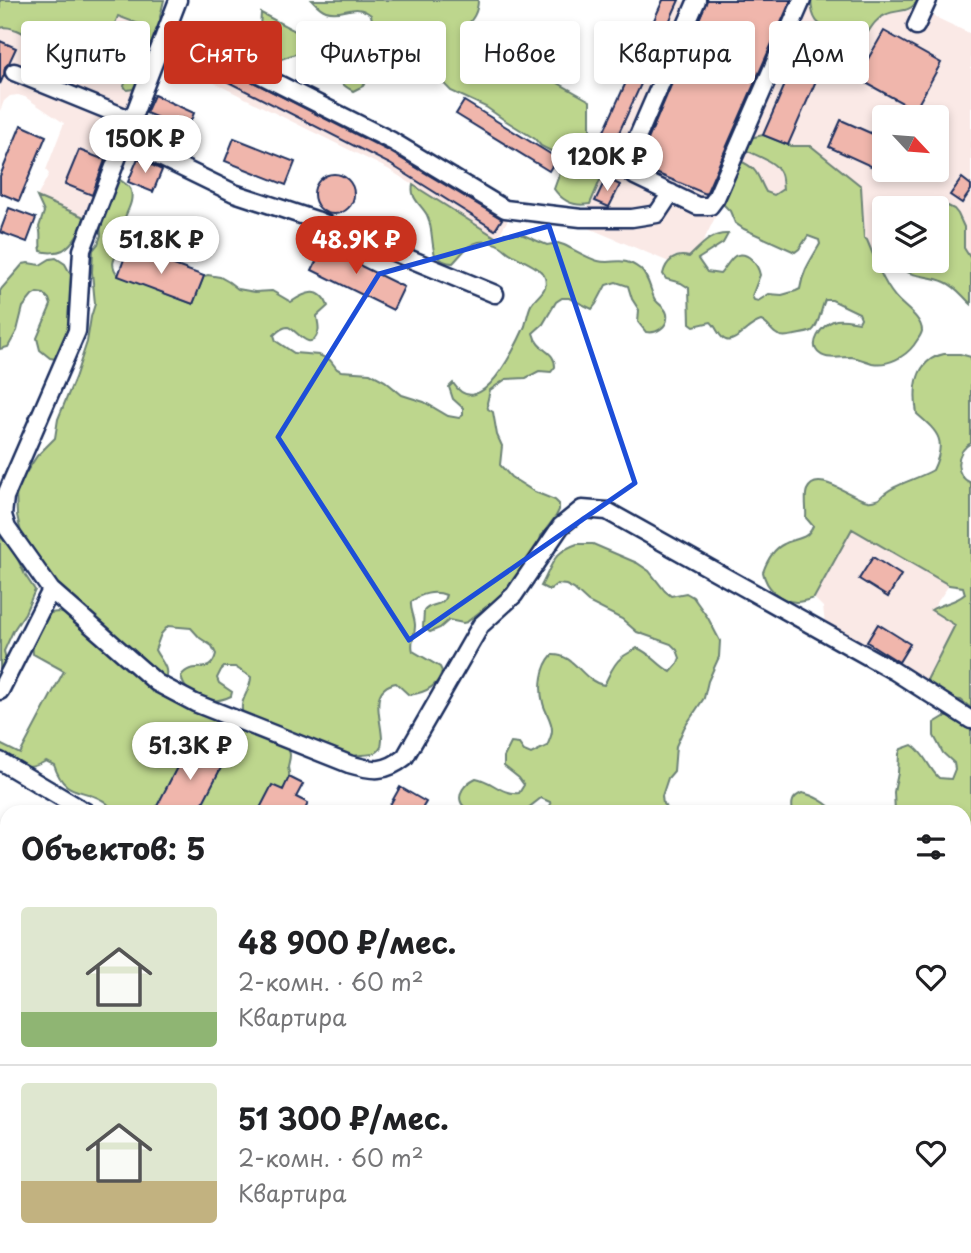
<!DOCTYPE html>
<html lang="ru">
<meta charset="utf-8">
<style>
:root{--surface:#fff;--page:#f6f6f6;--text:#202124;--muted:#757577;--line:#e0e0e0;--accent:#c8321e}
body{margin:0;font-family:"Playpen Sans",sans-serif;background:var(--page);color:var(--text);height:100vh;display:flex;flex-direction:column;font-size:26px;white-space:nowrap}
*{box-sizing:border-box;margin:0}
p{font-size:23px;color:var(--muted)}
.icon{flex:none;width:38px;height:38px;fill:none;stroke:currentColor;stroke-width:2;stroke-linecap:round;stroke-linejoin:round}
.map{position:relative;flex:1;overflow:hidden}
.side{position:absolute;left:0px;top:805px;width:971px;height:448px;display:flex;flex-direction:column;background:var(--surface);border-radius:21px 21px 0 0;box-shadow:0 4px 10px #0003}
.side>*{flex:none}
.top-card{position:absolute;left:21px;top:21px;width:929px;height:63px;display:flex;gap:14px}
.needle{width:46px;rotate:116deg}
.tools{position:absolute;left:872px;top:105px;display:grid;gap:14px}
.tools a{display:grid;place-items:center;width:77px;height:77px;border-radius:7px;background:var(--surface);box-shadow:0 4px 10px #0003;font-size:35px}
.price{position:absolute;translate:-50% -60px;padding:0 16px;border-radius:24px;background:#fff;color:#222;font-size:23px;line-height:46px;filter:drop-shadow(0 2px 4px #0008)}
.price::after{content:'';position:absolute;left:50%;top:42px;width:21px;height:16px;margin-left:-10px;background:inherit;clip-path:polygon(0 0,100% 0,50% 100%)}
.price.on{background:var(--accent);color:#fff}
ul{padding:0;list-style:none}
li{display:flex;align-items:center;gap:21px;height:175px;padding:0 21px}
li+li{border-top:2px solid var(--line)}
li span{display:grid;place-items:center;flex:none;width:196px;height:140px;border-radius:7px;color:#555}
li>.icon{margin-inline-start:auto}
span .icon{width:84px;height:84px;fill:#fffc;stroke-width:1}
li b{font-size:30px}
h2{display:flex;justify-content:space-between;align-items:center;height:84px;padding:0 21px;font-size:30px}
.pill{padding:0 24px;border-radius:7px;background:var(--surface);box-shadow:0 4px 10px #0003;font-size:24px;line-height:63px}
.pill.on{background:var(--accent);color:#fff}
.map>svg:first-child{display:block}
.built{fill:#fae9e6;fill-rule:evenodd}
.green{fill:#bdd68d;stroke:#6c8276;stroke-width:2}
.water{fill:#96c9f3;stroke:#658bb7;stroke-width:2}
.building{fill:#f0b6ac;stroke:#1b2f5e;stroke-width:2}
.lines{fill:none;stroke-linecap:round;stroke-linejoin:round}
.minor-casing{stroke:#1b2f5e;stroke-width:21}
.path{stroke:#1b2f5e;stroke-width:2.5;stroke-dasharray:7 5;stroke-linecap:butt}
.minor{stroke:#fff;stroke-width:16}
.marked{fill:none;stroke:#1d4ed8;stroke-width:5;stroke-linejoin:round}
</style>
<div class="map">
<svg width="971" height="1253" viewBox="0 0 971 1253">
<rect width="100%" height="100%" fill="#fff"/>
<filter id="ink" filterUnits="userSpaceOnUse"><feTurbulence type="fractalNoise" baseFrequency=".0143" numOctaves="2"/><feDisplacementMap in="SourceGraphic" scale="14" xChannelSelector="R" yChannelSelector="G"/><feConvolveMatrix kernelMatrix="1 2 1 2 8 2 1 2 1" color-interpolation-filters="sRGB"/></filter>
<g filter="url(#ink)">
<!-- built -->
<path class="built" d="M0 0H91L163 26 134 96 129 101 118 123 119 131 84 216 37 197 49 174 46 170 64 123 25 97 18 95 10 96 4 101 0 111Z
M663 0H679L684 2 685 0H811L812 12 844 40 864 38 878 18 892 12 907 11 914 7 971 34V259L964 248V227L962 221 958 214 942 208 936 213V208H884V251L871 250 812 146H791L763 135 756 137 746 150 769 162 779 170 783 189 774 195 766 192 757 172 749 165 740 161 728 191 702 244 689 257 680 255 675 256 669 262 584 226 509 218 497 238 388 169 166 59 183 26 201 39 404 138 510 205 584 212 590 204 604 171 590 163ZM884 117H936V170H884Z
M852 528 949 585 932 610 955 625 926 682 825 624 823 607 814 598Z
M964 937 971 942V1105L964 1115Z
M964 1192 971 1196V1253H634L640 1246H964Z"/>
<!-- green -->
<path class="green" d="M0 0H164L160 17 163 26 142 76 133 89 127 90 124 86 147 27 118 16C112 31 109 43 96 52L68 49 63 50 46 63C30 58 40 39 17 30 10 28 7 26 0 28Z
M312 0H478C478 12 473 19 465 28 465 37 472 37 480 39L590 101V135C584 146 577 144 567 144L566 149 573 166 590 163 604 171 590 204C574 207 563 202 554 189L563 164 561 156 541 146 535 139 503 119 486 107 451 91 430 69 408 61 397 60 381 65 372 72 363 86 353 91C338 83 328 72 328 54 340 37 345 37 365 31L372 20 371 15C355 1 343 17 326 11 320 9 316 4 312 0Z
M811 0H918C908 15 899 8 885 15 871 21 868 37 859 42 851 45 845 40 839 36 821 25 812 25 811 0Z
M261 13 303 35 304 51 278 60 259 42Z
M763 135 791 146H811L861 186 864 238 867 240C876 261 883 285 899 301 907 309 922 319 922 331 921 336 917 340 914 345 905 357 888 366 872 363 865 361 859 358 851 357 842 357 827 360 820 354 807 345 822 325 833 321 841 318 851 321 859 322L861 318 859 313 832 300H825C821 308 819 326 812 331 808 333 800 334 795 335 790 336 783 338 778 335 771 332 769 324 761 321 748 324 735 344 726 340 719 338 717 327 711 322L694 326 690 323 689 288 681 283 666 279 663 274C666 261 676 253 689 257 701 246 710 233 728 234L723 243 698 259 707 272 720 274C725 269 729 260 735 256 748 250 758 265 760 275L752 296 754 300 758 301 769 294 782 295 796 291 800 289C803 270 811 260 820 244L819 240 808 236 799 249 795 252 744 229 735 223 730 211 724 205 723 199 731 185 735 165 740 161C759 169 757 176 766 192L774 195 783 189C782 184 783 177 780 172 775 161 756 156 746 150L745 146 750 138Z
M119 179C123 183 130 185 131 191 134 202 126 212 123 223 122 229 125 235 125 240 122 254 105 259 118 275L193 304 204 276 208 275 220 277 229 282 238 289 255 292 272 291 291 302C306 292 320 286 328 306L317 316C317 321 320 327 318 332 311 355 295 328 288 327 283 327 278 331 274 335L276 341 294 353 319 355 330 360 337 369 341 371 370 373 385 381 402 395 424 402 448 416 459 418 463 415V408L453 399 449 387 453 383C480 424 516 346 525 326 527 319 528 311 531 305 536 296 549 291 545 278 542 266 516 259 507 251 494 239 476 238 464 251 460 255 457 259 453 263 445 263 441 260 435 255 431 242 433 228 427 215 421 204 410 199 413 185L497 238 505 233 521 234 547 245 558 243 564 245C575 250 587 258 598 261 614 265 622 255 640 269 648 276 650 288 654 298 657 304 666 307 667 314 669 327 656 334 646 332L638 322 639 310 632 299 628 286 616 282 606 285 596 304 592 309 569 298H562L556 302 543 324 533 333C538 353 555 349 555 367L551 372 539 371 526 378 506 379 490 390 487 403 488 409 493 412 497 435 502 446 500 465 511 477 535 492 555 500 559 504V510L556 516 541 536 538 549 524 572 502 597 486 607 467 622 463 623 449 620 440 628 430 632 423 627 424 611C430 602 443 608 446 595 434 590 420 594 411 602 410 610 415 617 415 626 415 636 410 642 413 651L440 667 442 671C438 687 425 693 409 695L396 683C359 690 394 740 377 752 369 757 357 753 349 757L243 714C238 700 251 691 251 677L235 667H224L221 670 217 678 219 683 232 692 231 696C211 706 186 699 181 676 194 659 210 678 216 654L212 646 200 638 191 628 168 626 161 634 155 650C160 660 170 668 165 679L149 672 44 573 30 545 21 533 17 515 16 491 18 485 37 456 55 438 58 419 75 378 87 342 91 317 95 304 92 272 93 250 98 244 101 235 100 221 116 181Z
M37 197 84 217C83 228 73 244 63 250 57 253 47 253 41 251 39 243 42 234 39 227L44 212Z
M948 206 954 209 958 214 964 227V248L971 259V304C962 296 957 287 945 282 928 274 906 279 894 261H936V213L942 208Z
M56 258 65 264 71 275 70 300 73 324 62 355 56 359 50 358 40 350 37 338 51 305 49 299 44 294 37 293 32 296 23 307 17 331 8 347 0 349V291L2 288 23 264 28 263 40 265 50 259Z
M944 354H960L971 357V443C955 452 953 475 971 483V708L961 700C948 700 934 692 926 682L955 625 931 610C942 603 955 603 965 594L963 587 949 585 852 529 814 598C808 600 802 602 796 602 780 601 766 588 763 572 767 561 773 549 784 544 796 537 807 541 813 526L806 518C807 509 804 497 807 490 817 467 853 500 868 501 871 502 876 500 879 499 892 484 916 480 933 470 947 441 939 433 917 414 913 389 915 360 944 354Z
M0 536 15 553 25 575 35 590 25 613 13 631 4 651 6 660 0 673Z
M577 544H593L637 563 649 571 665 591 671 596 686 593 693 597 708 618 720 641 719 657 708 681 704 698 684 728 676 746 674 771 668 778 662 796 663 804 671 812H552L550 802 541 798 523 812H487L485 810C458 816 450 791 476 778 493 781 501 795 519 793L524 785 519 778 504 766V757L511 743 519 744 524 751 531 754 547 746C549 741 552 736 552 730 552 720 545 712 543 703 539 688 541 667 552 655 576 654 581 681 604 685 609 676 613 664 621 658 626 654 631 652 637 648 651 653 658 666 671 672L677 665 680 658 677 650 671 644 637 632 622 619 588 602 574 589 566 585 557 584 549 590 541 586C553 565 551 553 577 544Z
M58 612 66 614 79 622 111 649 286 745C292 754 290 757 288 766 288 770 290 774 289 778 286 792 268 803 258 812H114C111 808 107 802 102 800 79 787 65 797 54 765L46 761C25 773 19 765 0 755V744L20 754 64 671 33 654 32 640 43 617 50 613Z
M944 717H951L971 730V942L964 937V812H895L894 792 898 773 899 754 901 749 912 745C925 753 928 768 939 778L951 779 955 769 954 763 943 753 934 736V723Z
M802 793C813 795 828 803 834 812H793C791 803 792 797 802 793Z
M7 1020V1121L0 1118V1025Z
M0 1154 7 1158V1246H216L231 1253H0Z"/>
<!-- water -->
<path class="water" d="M216 1246H309L322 1253H231Z"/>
<!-- building -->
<path class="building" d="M663 0H679L608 157 595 151Z
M707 0H791L706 194 639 166V161Z
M884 31 941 63 915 110 857 78Z
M807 34 832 44 788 145 763 135Z
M0 41 16 48 9 63 5 67 4 75 0 84Z
M184 47 387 150 502 219 495 230 390 164 179 57Z
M154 95 194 113 187 130 146 113Z
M464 101 557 158 549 171 456 114Z
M841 120 884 139V147L875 168 829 147Z
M21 125 46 136 19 201 0 193V176Z
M234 138 295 162 286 185 225 161Z
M79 150 105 160 92 195 65 184Z
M138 158 162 170 153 192 128 182Z
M314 194a20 20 0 1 1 40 0a20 20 0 1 1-40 0Z
M606 178 620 185 609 207 595 201Z
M962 178 971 185V190L962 203 950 195Z
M9 208 36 218 27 242 0 232Z
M326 241 362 259 359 265 404 287 393 310 312 270Z
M128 248 204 276 193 304 118 276Z
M873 557 901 575 888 597 859 579Z
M878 624 910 644 899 662 867 642Z
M189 744 224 762 198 812H154Z
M289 777 303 784 296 797 308 803 304 812H258L272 785 283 790Z
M400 787 426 802 420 812H386Z"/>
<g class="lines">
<defs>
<path id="minor" d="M178 0 82 250 77 331 5 497 3 515 7 528 51 590 157 683 195 703 349 764C373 771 385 773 405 757L481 625 514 595 561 526 582 509 607 511 894 671 971 720
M697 0 628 159V170L635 176 697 206H710L716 198 802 0
M169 25 197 43 392 141 505 209 581 218H632L657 214 671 193
M916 26 928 0
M14 72 132 120
M125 140 234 193 316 220 495 294
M0 691 51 590
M0 761 86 812
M964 1179 971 1183"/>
</defs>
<!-- minor casing -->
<use href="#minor" class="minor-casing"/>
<!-- path -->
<path class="path" d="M520 1246 528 1253"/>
<!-- minor -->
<use href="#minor" class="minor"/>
</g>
</g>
<!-- marked area -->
<path class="marked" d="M549 226 635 483 409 640 278 437 379 274Z"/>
</svg>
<div class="tools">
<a><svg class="needle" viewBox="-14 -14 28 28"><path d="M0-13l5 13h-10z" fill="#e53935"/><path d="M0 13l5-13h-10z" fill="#757577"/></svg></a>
<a><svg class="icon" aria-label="layers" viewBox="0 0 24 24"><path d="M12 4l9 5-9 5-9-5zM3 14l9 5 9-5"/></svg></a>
</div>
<b class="price" style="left:145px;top:175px">150K ₽</b>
<b class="price" style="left:607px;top:193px">120K ₽</b>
<b class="price" style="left:161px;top:276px">51.8K ₽</b>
<b class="price on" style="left:356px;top:276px">48.9K ₽</b>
<b class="price" style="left:190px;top:782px">51.3K ₽</b>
<div class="top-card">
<a class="pill">Купить</a>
<a class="pill on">Снять</a>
<a class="pill">Фильтры</a>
<a class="pill">Новое</a>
<a class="pill">Квартира</a>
<a class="pill">Дом</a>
</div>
<section class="side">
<h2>Объектов: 5<svg class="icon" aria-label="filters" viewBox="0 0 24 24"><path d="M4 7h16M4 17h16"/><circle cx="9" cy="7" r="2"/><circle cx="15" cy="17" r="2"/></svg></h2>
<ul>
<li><span style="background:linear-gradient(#dfe7d0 75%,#8fb573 0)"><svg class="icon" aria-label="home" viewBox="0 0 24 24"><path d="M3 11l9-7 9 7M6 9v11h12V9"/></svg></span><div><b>48 900 ₽/мес.</b><p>2-комн. · 60 m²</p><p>Квартира</p></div><svg class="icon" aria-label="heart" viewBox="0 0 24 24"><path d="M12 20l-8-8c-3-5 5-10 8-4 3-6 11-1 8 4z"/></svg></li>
<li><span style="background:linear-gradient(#dfe7d0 70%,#c2b280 0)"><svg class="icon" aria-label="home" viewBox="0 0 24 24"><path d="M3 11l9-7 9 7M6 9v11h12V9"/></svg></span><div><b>51 300 ₽/мес.</b><p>2-комн. · 60 m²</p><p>Квартира</p></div><svg class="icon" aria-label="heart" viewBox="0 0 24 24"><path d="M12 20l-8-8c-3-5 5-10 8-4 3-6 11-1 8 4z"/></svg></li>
</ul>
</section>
</div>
